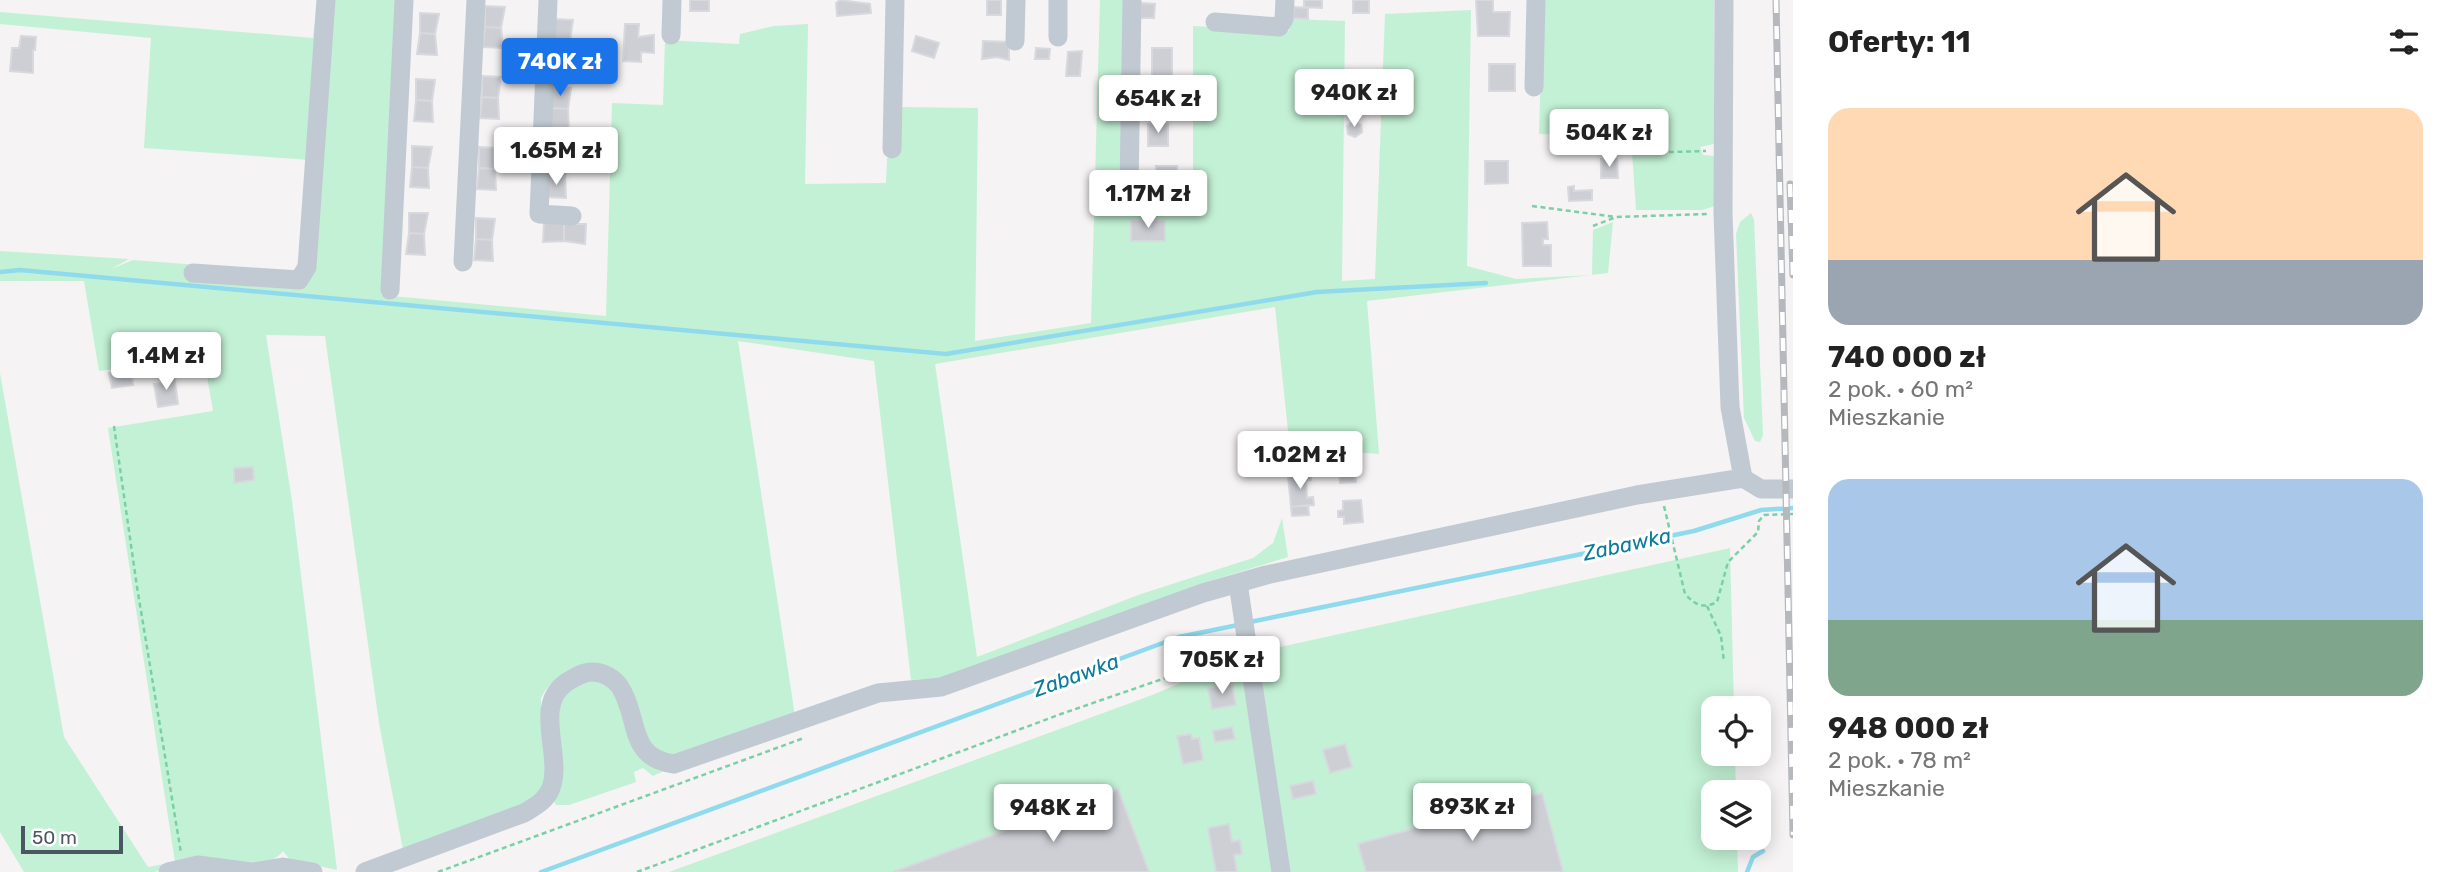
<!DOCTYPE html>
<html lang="pl">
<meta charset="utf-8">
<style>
:root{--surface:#fff;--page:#f6f6f6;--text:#222;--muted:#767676;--accent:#1a73e8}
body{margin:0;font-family:Rubik,sans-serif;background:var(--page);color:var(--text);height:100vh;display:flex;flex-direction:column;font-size:26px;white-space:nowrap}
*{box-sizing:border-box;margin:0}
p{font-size:23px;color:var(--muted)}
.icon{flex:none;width:38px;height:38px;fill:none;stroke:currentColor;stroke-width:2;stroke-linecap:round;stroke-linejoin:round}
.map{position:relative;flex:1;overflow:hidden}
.drawer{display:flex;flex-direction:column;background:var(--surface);width:665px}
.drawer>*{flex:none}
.fabs{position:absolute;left:1701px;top:696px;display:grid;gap:14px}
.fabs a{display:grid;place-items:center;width:70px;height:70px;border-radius:14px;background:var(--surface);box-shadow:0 4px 18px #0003;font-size:35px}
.scale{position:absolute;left:21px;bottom:18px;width:102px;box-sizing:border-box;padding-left:7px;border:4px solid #4a5661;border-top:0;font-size:19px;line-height:24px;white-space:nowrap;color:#4a5661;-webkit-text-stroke:5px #fff;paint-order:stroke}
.price{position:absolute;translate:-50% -60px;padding:0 16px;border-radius:7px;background:#fff;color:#222;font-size:23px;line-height:46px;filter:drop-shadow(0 2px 4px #0008)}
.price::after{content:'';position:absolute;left:50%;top:42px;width:21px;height:16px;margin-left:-10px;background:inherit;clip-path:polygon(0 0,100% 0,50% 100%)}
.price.on{background:var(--accent);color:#fff}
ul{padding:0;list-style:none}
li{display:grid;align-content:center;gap:14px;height:371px;padding:0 35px}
li span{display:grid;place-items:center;height:217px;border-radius:21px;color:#555}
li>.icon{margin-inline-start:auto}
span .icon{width:126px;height:126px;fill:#fffc;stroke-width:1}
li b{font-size:30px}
h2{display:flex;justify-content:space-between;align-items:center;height:84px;padding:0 35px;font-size:30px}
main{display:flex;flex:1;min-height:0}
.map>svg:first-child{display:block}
.green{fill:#c3f1d5}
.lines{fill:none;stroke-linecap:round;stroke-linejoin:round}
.stream{stroke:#90daee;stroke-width:4.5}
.building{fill:#cdcfd5;stroke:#d7d9de;stroke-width:2}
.path{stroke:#7ad0a6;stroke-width:2.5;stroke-dasharray:5 3.5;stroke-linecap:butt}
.minor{stroke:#c1cad2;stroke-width:19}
.rail-casing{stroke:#b5b8bd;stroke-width:7}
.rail{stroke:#fff;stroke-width:4.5;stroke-dasharray:13;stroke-linecap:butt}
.labels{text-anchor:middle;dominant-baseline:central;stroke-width:6;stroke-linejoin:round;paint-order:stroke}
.water-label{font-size:21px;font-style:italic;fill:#0c7c9b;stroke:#fff}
</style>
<main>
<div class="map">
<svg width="1793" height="872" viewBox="0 0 1793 872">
<rect width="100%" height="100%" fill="#f5f3f3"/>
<!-- green -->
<path class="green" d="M317 0H396L381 295 606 316 612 103 663 105 665 40 739 44 740 34 774 26 808 24 805 184 886 183 887 158H896L897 107 978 108 975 341 1091 323 1100 0H1128L1127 195H1193V26L1289 31 1290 19 1345 21 1342 281 1375 279 1385 14 1471 10 1467 266 1516 279 1592 275 1593 230 1613 222 1608 273 1367 301 1379 454 1272 446 1289 440 1275 307 935 364 977 657 1141 594 1253 558 1273 543 1282 518 1288 557 1210 581 943 678 911 680 874 361 738 341 795 716 671 757 649 744 625 685 574 668C559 676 549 682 541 698 541 719 549 764 546 779 539 810 432 839 403 850L379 723 325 336 266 335 292 501 337 870 290 860 283 851C268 872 222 862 199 860L191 857 155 872H24L0 832V373L64 737 148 867 175 862 108 428 213 411 204 358 99 371 84 281H0V251L129 259 111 269 133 260 289 272 300 267 310 160 144 148 151 38 0 24V12L313 38Z
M1543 0H1714V144L1700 147 1703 155 1715 156V206L1702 210H1636L1631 137 1539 134Z
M1751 213 1754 220 1763 435 1760 442 1755 441 1744 418 1736 234 1740 222Z
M1730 548 1734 709H1713V754H1735L1736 793H1713V838H1737L1738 872H669L1155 694 1244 655Z
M603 679 664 771 653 776 643 768 634 772 636 782 569 805H556L552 798 557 697 580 680Z"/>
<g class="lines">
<!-- stream -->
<path class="stream" d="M0 272 20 270 946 354 1317 292 1486 283
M1250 622 1694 531 1761 510 1793 508
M541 872 1179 637 1238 625
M1747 872 1753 857 1763 851"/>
</g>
<!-- building -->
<path class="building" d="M690 0H709V11H690Z
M840 0 870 4 871 13 837 16 836 3Z
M987 0H1001V15H987Z
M1304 0H1322V8L1304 7Z
M1353 0H1369V13H1353Z
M1476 0H1493V12H1510L1509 36H1478Z
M1141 3 1155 4 1154 18H1140Z
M485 6 505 7 501 28 485 27Z
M1294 7 1308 8V19L1293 18Z
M420 13 439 14 435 34 420 33Z
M553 19 573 20 570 41 553 40Z
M625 24H639L638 37 654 35V53L641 52V62L623 61Z
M485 27 501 28 503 48 483 47Z
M420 33 435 34 437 55 417 54Z
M21 36 36 37 35 50H33V73L10 71 12 48H19Z
M916 36 939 43 934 58 912 51Z
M553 40 570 41 572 62 552 61Z
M983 41 1009 42V60L997 57 982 59Z
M1036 48 1050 49 1049 59H1035Z
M1152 48H1172V91H1152Z
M1082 51 1080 76H1066L1068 52Z
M1489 64H1515V91H1489Z
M482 76 501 77 498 98 482 97Z
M416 79 435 80 432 101 416 100Z
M551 87 571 88 568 109 551 108Z
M482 97 498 98 499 119 480 118Z
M416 100 432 101 433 122 414 121Z
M551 108 568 109 569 130 549 129Z
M1354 121 1361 125 1362 132 1355 137 1348 134 1347 126Z
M1148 124H1168V146H1148Z
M412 146 432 147 428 168 412 167Z
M479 147 498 148 495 169 479 168Z
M548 155 568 156 565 177 548 176Z
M1601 159H1617L1618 178H1601Z
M1485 161H1508V183L1485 184Z
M1156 166H1177V188H1157Z
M412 167 428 168 429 188 410 187Z
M479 168 495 169 496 190 477 189Z
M548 176 565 177 566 198 546 197Z
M1574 186V191L1592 190V200L1569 201 1568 187Z
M409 213H428L424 234 409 233Z
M476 218 495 219 492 240 476 239Z
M1131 220H1165V241H1131Z
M544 222 564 224V241L543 242Z
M1547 222 1548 239H1543V245H1551V266H1523L1522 223Z
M564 224H586L585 244 564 241Z
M409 233 424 234 425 255 406 254Z
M476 239 492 240 493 261 474 260Z
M131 370 133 385 112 388 109 373Z
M174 376 178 404 158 407 154 384 162 383 161 378Z
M1304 463 1305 474 1288 476 1287 465Z
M1355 466 1356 482 1340 483 1339 467Z
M253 467 254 480 234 483V468Z
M1311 474V480L1306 481 1307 498 1313 497 1314 505 1291 507 1288 476Z
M1361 500 1363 522 1344 524V517H1338V511L1343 510V501Z
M1308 505 1309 515 1292 516 1291 507Z
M1232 684 1236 705 1212 709 1208 688Z
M1232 727 1235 739 1215 742 1213 731Z
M1191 734 1192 739 1199 738 1203 760 1183 764 1177 736Z
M1345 744 1352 767 1330 773 1323 750Z
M1313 781 1316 794 1293 799 1290 786Z
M1118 789 1149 872H893Z
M1542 793 1563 872H1366L1358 844Z
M1229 824 1232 842 1240 840 1242 854 1234 855 1237 872H1216L1208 828Z"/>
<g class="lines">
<!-- path -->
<path class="path" d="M1635 153 1706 151
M1532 206 1616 217
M1593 226 1616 217 1707 214
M114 426 137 587 181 853
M1664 506 1685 594C1695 605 1703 609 1717 602L1728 562 1758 532 1759 521 1764 515 1793 514
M1707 606 1721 636 1724 662
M438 872 804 738
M637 872 1061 714 1232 655"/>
<!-- minor -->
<path class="minor" d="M548 0 539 214 572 216
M1724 0 1723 213 1730 407 1743 478 1761 489H1793
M1215 22 1279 27 1284 19 1285 0
M671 35 672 0
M1058 37V0
M1015 41 1016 0
M1534 87 1536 0
M892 149 895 0
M1129 190 1132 0
M463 262 476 0
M193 273 299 280 307 267 326 0
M390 290 404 0
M1238 583 1281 872
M168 872 198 865 251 872
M254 872 283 867 313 872
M365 872 524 813C535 806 546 801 551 788 563 755 532 705 567 682 575 677 583 672 592 672 603 672 614 678 620 687 640 718 627 758 674 764L878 693 941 687 1203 593 1266 575 1637 495 1743 478"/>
<defs>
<path id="rail" d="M1776 0 1793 835
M1790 184 1793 275"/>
</defs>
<!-- rail casing -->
<use href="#rail" class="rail-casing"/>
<!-- rail -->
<use href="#rail" class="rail"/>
</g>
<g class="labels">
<!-- water labels -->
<g class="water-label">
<text transform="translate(1627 544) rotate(-12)">Zabawka</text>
<text transform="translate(1076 675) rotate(-20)">Zabawka</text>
</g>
</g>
</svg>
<div class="fabs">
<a><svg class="icon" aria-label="locate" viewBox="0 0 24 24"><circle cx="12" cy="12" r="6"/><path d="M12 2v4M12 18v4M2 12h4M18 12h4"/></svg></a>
<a><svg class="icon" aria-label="layers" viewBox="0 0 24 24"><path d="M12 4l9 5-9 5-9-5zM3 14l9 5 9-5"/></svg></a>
</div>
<div class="scale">50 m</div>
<b class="price on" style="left:560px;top:98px">740K zł</b>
<b class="price" style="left:1354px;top:129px">940K zł</b>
<b class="price" style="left:1158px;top:135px">654K zł</b>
<b class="price" style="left:1609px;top:169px">504K zł</b>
<b class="price" style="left:556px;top:187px">1.65M zł</b>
<b class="price" style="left:1148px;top:230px">1.17M zł</b>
<b class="price" style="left:166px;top:392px">1.4M zł</b>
<b class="price" style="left:1300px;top:491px">1.02M zł</b>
<b class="price" style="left:1222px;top:696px">705K zł</b>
<b class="price" style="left:1472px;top:843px">893K zł</b>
<b class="price" style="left:1053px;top:844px">948K zł</b>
</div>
<section class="drawer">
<h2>Oferty: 11<svg class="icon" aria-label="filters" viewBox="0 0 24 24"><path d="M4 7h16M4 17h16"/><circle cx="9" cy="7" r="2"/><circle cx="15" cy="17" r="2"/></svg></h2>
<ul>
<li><span style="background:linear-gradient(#ffd9b3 70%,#9aa5b1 0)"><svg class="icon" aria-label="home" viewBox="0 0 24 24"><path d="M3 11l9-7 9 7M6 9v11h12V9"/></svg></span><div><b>740 000 zł</b><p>2 pok. · 60 m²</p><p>Mieszkanie</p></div></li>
<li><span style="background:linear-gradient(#a9c7e8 65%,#7fa58c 0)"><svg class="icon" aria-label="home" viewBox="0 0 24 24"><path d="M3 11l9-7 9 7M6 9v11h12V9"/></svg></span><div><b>948 000 zł</b><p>2 pok. · 78 m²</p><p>Mieszkanie</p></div></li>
</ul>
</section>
</main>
